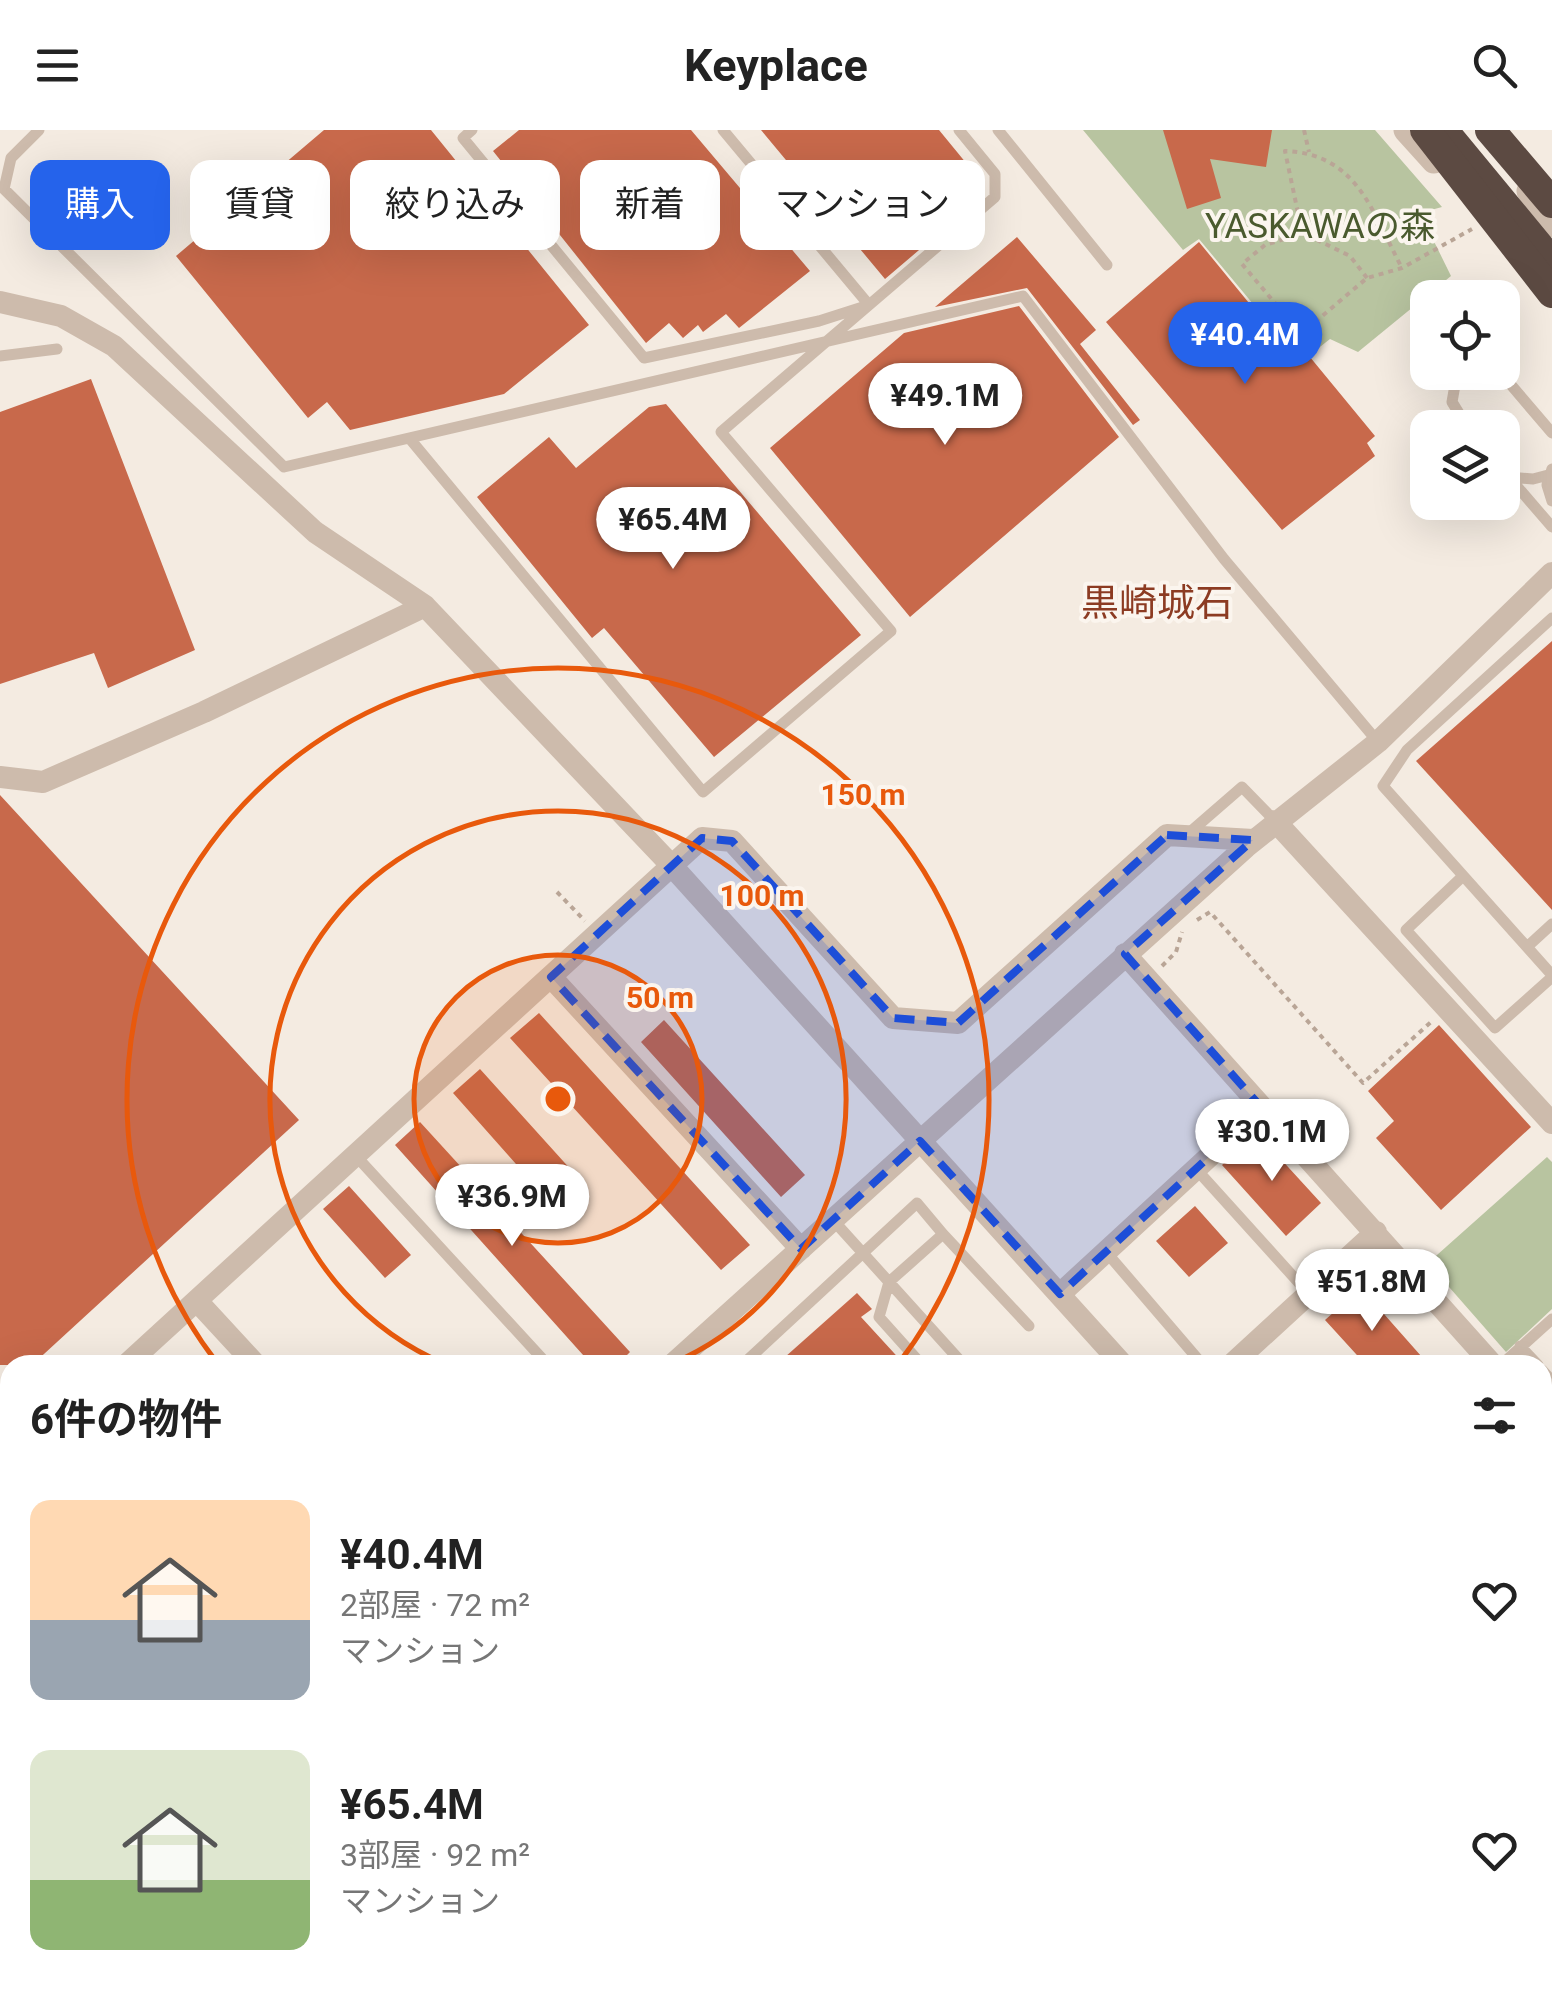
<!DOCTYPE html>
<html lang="ja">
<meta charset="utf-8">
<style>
:root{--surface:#fff;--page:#f6f6f6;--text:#222;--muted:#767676;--accent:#2563eb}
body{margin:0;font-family:Roboto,"Noto Sans JP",sans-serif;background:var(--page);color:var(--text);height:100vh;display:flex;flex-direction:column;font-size:38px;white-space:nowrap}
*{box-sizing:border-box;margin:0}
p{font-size:32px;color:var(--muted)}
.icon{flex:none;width:55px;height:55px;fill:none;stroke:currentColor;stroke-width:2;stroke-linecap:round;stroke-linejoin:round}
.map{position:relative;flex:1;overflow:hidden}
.sheet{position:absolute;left:0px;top:1225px;width:1552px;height:640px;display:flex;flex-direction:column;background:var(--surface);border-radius:30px 30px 0 0;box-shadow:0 10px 40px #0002}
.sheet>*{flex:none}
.top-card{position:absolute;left:30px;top:30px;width:1000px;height:90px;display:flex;gap:20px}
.buttons{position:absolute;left:1410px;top:150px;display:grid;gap:20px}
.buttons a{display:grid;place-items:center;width:110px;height:110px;border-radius:20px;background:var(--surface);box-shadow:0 10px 40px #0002;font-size:50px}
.price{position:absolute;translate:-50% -85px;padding:0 22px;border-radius:35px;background:#fff;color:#222;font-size:32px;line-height:65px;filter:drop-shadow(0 2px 5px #0008)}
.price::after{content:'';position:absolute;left:50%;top:60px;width:30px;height:22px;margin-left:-15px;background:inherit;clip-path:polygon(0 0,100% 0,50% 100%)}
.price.current{background:var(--accent);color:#fff}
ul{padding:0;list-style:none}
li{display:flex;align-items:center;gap:30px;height:250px;padding:0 30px}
li span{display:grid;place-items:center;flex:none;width:280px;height:200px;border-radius:20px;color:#555}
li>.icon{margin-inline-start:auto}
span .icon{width:120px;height:120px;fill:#fffc;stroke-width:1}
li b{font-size:42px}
h2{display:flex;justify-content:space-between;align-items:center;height:120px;padding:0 30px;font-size:42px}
.chip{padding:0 35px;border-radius:20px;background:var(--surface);box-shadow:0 10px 40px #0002;font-size:35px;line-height:90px}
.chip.current{background:var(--accent);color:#fff}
header{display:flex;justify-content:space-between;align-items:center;height:130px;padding:0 30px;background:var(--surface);font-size:45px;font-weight:700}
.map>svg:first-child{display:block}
.green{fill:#b8c4a0}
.water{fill:#7fb0b2}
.building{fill:#c8694b}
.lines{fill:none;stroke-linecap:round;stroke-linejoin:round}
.path{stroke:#b9a596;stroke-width:4;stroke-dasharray:5 5;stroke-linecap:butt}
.service{stroke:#cdbbac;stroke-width:11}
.minor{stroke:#cdbbac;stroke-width:22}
.tertiary{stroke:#cdbbac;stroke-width:25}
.motorway{stroke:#5c4a42;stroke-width:30}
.motorway-bridge{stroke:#5c4a42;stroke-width:30}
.marked{fill:#1d4ed8;fill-opacity:0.2;stroke:#1d4ed8;stroke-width:8;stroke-dasharray:20 12;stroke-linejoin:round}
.ring{fill:none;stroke:#e8590c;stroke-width:5}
.labels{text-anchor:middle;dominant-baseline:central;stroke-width:8;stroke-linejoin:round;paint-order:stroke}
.park-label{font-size:35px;fill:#4a5a2e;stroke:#fbf5ee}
.neighbourhood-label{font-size:38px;fill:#8c3b22;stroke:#fbf5ee}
.centre{fill:#e8590c;stroke:#fbf5ee;stroke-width:5}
.ring-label{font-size:30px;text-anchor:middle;font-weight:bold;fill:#e8590c;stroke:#fbf5ee;stroke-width:8;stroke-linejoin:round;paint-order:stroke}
</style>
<header><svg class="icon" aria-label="menu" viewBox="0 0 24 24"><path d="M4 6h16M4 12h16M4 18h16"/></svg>Keyplace<svg class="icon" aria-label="search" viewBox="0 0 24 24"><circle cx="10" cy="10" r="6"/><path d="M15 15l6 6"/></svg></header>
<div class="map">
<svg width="1552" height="1865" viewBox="0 0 1552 1865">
<rect width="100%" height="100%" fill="#f4ebe1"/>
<!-- green -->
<path class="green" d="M1083 0H1375L1442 77 1420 83 1451 146 1358 222 1330 209 1311 224 1278 184 1268 192 1199 109 1183 120Z
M1547 1027 1552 1032V1179L1506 1222 1428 1133Z"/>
<!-- water -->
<path class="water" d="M1552 1624V1722L1542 1731V1628Z
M1212 1855H1409L1398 1865H1202Z"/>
<!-- building -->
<path class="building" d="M324 0H431L589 195 504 264 350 300 327 272 308 288 176 126Z
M519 0H691L810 141 739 198 726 184 703 202 698 195 683 208 669 193 646 213 493 21Z
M761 0H939L971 39 961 48 979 69 885 149Z
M1163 0H1272L1266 37 1210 29 1221 68 1187 79Z
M1017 107 1096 200 1080 214 1140 290 1133 295 1027 158 935 177Z
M1199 112 1267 195 1277 187 1375 306 1367 313 1375 326 1282 400 1106 192Z
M1019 176 1119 307 910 487 770 318 904 203Z
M91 249 195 520 108 558 94 523 0 554V282Z
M666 274 861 505 714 627 604 498 592 508 477 367 549 307 576 338 649 277Z
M1552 511V780L1416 631Z
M0 665 299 990 32 1235H0Z
M539 883 750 1115 721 1140 510 908Z
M664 890 805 1045 781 1067 641 912Z
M1439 895 1531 997 1441 1080 1376 1008 1394 991 1368 961Z
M480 939 582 1052 554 1077 453 963Z
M420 992 630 1222 617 1235H592L395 1015Z
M1257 1003 1321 1073 1286 1106 1222 1035Z
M349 1056 411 1125 385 1148 323 1079Z
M1195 1076 1228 1113 1189 1147 1156 1111Z
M1361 1158 1429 1235H1366L1325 1190Z
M857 1163 872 1179 861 1187 905 1235H776Z"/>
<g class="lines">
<!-- path -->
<path class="path" d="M1304 0 1309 22
M1302 102 1285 21C1358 24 1372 82 1402 138
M1367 148 1350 126 1303 103 1265 115 1242 134 1301 204 1367 148 1402 138 1472 99
M557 762 585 791
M1197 790 1210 782 1363 953 1431 892
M1162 836 1176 822 1182 802"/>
<!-- service -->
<path class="service" d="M39 0 11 28 4 59 284 337 1023 166 1224 429 1378 612
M472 0 463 8 644 228 819 191 869 175 723 0
M998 0 1107 135
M0 226 57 219
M1500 242 1552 303
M1468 298 1452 272 1455 255 1468 242
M410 309 703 662 891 501 721 302 995 67V44L959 0
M1502 339 1552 397
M1552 339 1547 355 1552 371
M1509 347 1533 349 1552 344
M1552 488 1407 620 1383 656 1527 817 1552 794
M1189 703 1242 657 1275 691
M1463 746 1406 800 1495 898 1552 847
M1527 817 1552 845
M356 1026 548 1235
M1197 1040 1309 1164
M833 1090 964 1235
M1107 1123 1203 1235
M1520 1216 1538 1235
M742 1235 917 1073 943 1104
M922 1235 879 1187 889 1152 943 1104 1029 1196
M1501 1235 1552 1189
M1542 1240 1552 1251
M1542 1328 1552 1319"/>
<!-- minor -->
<path class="minor" d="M0 172 61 186 114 216 315 402 425 476 672 736 1123 1235
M0 647 43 652 204 582 425 476
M1275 691 1552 993
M1125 824 1493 1235
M551 847 801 1119
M1060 1164 1262 978
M197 1171 256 1235
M126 1235 702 708 732 711 893 888 958 893 1167 705 1253 710
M672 1235 1246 717 1378 612 1552 443
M1231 1235 1376 1102
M1542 1289 1552 1299
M0 1350 10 1341
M0 1408 10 1419
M1542 1588 1552 1583
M1542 1717 1552 1730
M1542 1765 1552 1761
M0 1845 10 1836
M408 1855 417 1865
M824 1855 833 1865
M538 1865 549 1855
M845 1865 856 1855
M1161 1865 1171 1855
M1425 1865 1436 1855"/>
<!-- tertiary -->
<path class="tertiary" d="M1406 0 1434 31
M1529 61 1552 95"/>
<!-- motorway -->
<path class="motorway" d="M1443 0 1552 132
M1490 0 1552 73"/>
<!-- motorway-bridge -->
<path class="motorway-bridge" d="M1425 0 1552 163"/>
</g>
<!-- marked area -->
<path class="marked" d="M1167 705 1253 710 1125 824 1262 978 1060 1164 920 1011 801 1119 551 847 702 708 732 711 893 888 958 893Z"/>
<!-- distance rings -->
<circle cx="558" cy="969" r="144" fill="#e8590c" fill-opacity=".12"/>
<g class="ring">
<circle cx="558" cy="969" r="144"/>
<path d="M445 1234A288 288 0 1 1 671 1234"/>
<path d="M218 1234A431 431 0 1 1 898 1234"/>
</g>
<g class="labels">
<!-- park labels -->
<g class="park-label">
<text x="1320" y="96">YASKAWAの森</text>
</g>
<!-- neighbourhood labels -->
<g class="neighbourhood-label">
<text x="1157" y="473">黒崎城石</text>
</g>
</g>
<circle cx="558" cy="969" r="15" class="centre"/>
<g class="ring-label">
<text x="863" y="675">150 m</text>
<text x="762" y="776">100 m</text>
<text x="660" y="878">50 m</text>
</g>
</svg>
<div class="buttons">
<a><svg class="icon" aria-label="locate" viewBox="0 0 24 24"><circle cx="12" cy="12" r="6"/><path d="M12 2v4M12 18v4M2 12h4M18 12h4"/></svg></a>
<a><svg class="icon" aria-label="layers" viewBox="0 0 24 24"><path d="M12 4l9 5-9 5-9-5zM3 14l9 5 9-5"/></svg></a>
</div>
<b class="price current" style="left:1245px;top:257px">¥40.4M</b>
<b class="price" style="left:945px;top:318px">¥49.1M</b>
<b class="price" style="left:673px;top:442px">¥65.4M</b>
<b class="price" style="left:1272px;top:1054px">¥30.1M</b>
<b class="price" style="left:512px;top:1119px">¥36.9M</b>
<b class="price" style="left:1372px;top:1204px">¥51.8M</b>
<div class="top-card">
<a class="chip current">購入</a>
<a class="chip">賃貸</a>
<a class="chip">絞り込み</a>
<a class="chip">新着</a>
<a class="chip">マンション</a>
</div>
<section class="sheet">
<h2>6件の物件<svg class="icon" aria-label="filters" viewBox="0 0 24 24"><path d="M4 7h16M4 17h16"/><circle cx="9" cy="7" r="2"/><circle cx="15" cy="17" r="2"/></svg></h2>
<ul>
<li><span style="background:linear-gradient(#ffd9b3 60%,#9aa5b1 0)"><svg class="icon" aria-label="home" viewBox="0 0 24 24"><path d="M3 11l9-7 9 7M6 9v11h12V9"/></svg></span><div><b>¥40.4M</b><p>2部屋 · 72 m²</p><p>マンション</p></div><svg class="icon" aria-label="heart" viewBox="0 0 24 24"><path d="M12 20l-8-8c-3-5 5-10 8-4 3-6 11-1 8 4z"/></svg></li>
<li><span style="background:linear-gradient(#dfe7d0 65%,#8fb573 0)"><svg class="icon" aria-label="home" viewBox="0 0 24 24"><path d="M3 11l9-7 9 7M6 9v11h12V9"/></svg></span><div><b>¥65.4M</b><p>3部屋 · 92 m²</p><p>マンション</p></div><svg class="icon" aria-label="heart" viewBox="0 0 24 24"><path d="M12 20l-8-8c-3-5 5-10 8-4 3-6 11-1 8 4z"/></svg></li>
</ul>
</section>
</div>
